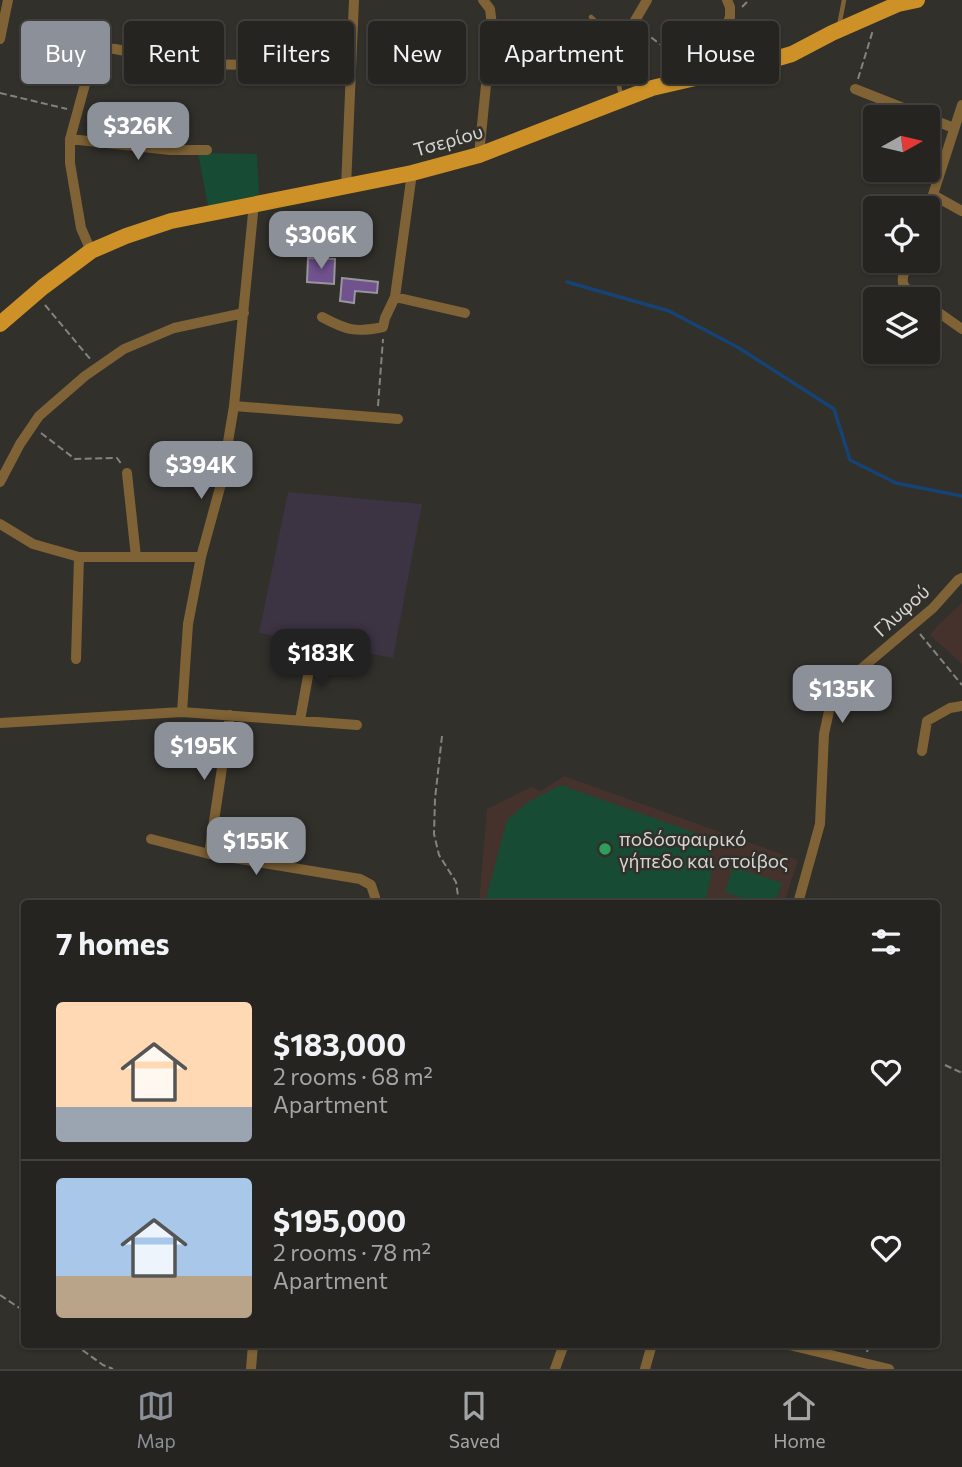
<!DOCTYPE html>
<meta charset="utf-8">
<style>
:root{--surface:#252420;--page:#2d2c29;--text:#f1f3f6;--muted:#a3a4a5;--line:#42413e;--accent:#8c9099}
body{margin:0;font-family:Commissioner,sans-serif;background:var(--page);color:var(--text);height:100vh;display:flex;flex-direction:column;font-size:26px;white-space:nowrap}
*{box-sizing:border-box;margin:0}
p{font-size:23px;color:var(--muted)}
.icon{flex:none;width:38px;height:38px;fill:none;stroke:currentColor;stroke-width:2;stroke-linecap:round;stroke-linejoin:round}
.map{position:relative;flex:1;overflow:hidden}
.panel{position:absolute;left:21px;top:900px;width:919px;height:448px;display:flex;flex-direction:column;background:var(--surface);border-radius:7px;box-shadow:0 2px 5px #0004,0 0 0 2px var(--line)}
.panel>*{flex:none}
.hud{position:absolute;left:21px;top:21px;width:920px;height:63px;display:flex;gap:14px}
.needle{width:46px;rotate:82deg}
.tools{position:absolute;left:863px;top:105px;display:grid;gap:14px}
.tools a{display:grid;place-items:center;width:77px;height:77px;border-radius:7px;background:var(--surface);box-shadow:0 2px 5px #0004,0 0 0 2px var(--line);font-size:35px}
.price{position:absolute;translate:-50% -60px;padding:0 16px;border-radius:14px;background:var(--accent);color:#fff;font-size:23px;line-height:46px;filter:drop-shadow(0 2px 4px #0008)}
.price::after{content:'';position:absolute;left:50%;top:42px;width:21px;height:16px;margin-left:-10px;background:inherit;clip-path:polygon(0 0,100% 0,50% 100%)}
.price.current{background:#222;color:#fff}
ul{padding:0;list-style:none}
li{display:flex;align-items:center;gap:21px;height:175px;padding:0 35px}
li+li{border-top:2px solid var(--line)}
li span{display:grid;place-items:center;flex:none;width:196px;height:140px;border-radius:7px;color:#555}
li>.icon{margin-inline-start:auto}
span .icon{width:84px;height:84px;fill:#fffc;stroke-width:1}
li b{font-size:30px}
h2{display:flex;justify-content:space-between;align-items:center;height:84px;padding:0 35px;font-size:30px}
.chip{padding:0 24px;border-radius:7px;background:var(--surface);box-shadow:0 2px 5px #0004,0 0 0 2px var(--line);font-size:24px;line-height:63px}
.chip.current{background:var(--accent);color:#fff}
.tab-bar{display:flex;justify-content:space-around;align-items:center;height:98px;border-top:2px solid var(--line);background:var(--surface);font-size:19px;color:var(--muted)}
.tab-bar a{display:grid;justify-items:center;gap:4px}
.tab-bar .current{color:var(--accent)}
.map>svg:first-child{display:block}
.industrial{fill:#3c3343}
.education{fill:#46322d}
.green{fill:#174b33}
.lines{fill:none;stroke-linecap:round;stroke-linejoin:round}
.stream{stroke:#164375;stroke-width:3.5}
.building{fill:#71528e;stroke:#98969b;stroke-width:2}
.path{stroke:#84837f;stroke-width:2;stroke-dasharray:7 3.5;stroke-linecap:butt}
.lane{stroke:#7f6236;stroke-width:4.5}
.street{stroke:#7f6236;stroke-width:10}
.primary{stroke:#cd9127;stroke-width:16}
.leisure-dot{fill:#2e9e5b;stroke:#31302b;stroke-width:2.5}
.labels{text-anchor:middle;dominant-baseline:central;stroke-width:5;stroke-linejoin:round;paint-order:stroke}
.street-label{font-size:19px;fill:#d6d5d3;stroke:#31302b}
.poi-label{font-size:19px;fill:#d6d5d3;stroke:#31302b;text-anchor:start}
</style>
<div class="map">
<svg width="962" height="1369" viewBox="0 0 962 1369">
<rect width="100%" height="100%" fill="#31302b"/>
<!-- industrial -->
<path class="industrial" d="M288 492 422 504 393 658 259 633Z"/>
<!-- education -->
<path class="education" d="M962 603V664L930 635 938 625Z
M564 776 798 860 784 903H479L487 809 531 787 541 791Z"/>
<!-- green -->
<path class="green" d="M198 153 257 154 259 195 208 206Z
M561 785 704 836 714 862 705 903H485L507 820 528 802Z
M733 867 782 883 775 903H757L725 892Z"/>
<g class="lines">
<!-- stream -->
<path class="stream" d="M567 282 669 311 739 348 834 409 850 460 896 483 962 496"/>
</g>
<!-- building -->
<path class="building" d="M308 258 335 259 334 284 307 282Z
M342 278 378 282 377 293 355 291 354 303 340 301Z"/>
<g class="lines">
<!-- path -->
<path class="path" d="M742 7 749 0
M643 31 688 66
M267 60 283 52H340
M858 79 873 30
M0 93 67 109
M45 305 91 360
M378 406 383 339
M41 433 75 459 117 458 122 465
M920 634 962 685
M442 736 435 799 434 834 439 855 456 882 459 903
M945 1065 962 1073
M0 1295 24 1311
M936 1296H939
M74 1344 103 1365 113 1369
M867 1352 869 1344"/>
<!-- lane -->
<path class="lane" d="M591 17 607 32 621 95
M839 26 844 0"/>
<!-- street -->
<path class="street" d="M633 24 647 0
M0 39 8 0
M706 76 730 17V7L727 0
M855 89 926 117
M928 118 954 128
M70 139 170 150H207
M479 155 492 25 490 9 483 0
M346 187 354 0
M933 195 962 211
M928 210 962 105
M91 251 81 228 70 163V139L93 55C99 48 106 48 115 49L194 64 257 65
M908 261C900 282 899 286 919 299
M395 297 465 313
M928 305 962 329
M322 317C346 330 356 333 383 327L385 318 395 297 412 173
M234 406 398 419
M127 473 136 557
M0 482 20 444 39 416 85 376 124 349 174 328 244 313
M0 524 33 544 79 557H201
M76 659 79 557
M182 712 188 624 201 557 221 484 234 406 254 203
M300 720 312 654
M0 723 182 712 357 725
M922 751 927 721 950 708 962 706
M151 839 209 854 360 879 371 885 375 897 374 903
M209 854 230 715
M798 903 820 824 824 734 831 702 849 679 933 608 958 580 962 578
M785 1344 889 1369
M251 1369 253 1344
M555 1369 564 1344
M645 1369 652 1344"/>
<!-- primary -->
<path class="primary" d="M0 324 43 287 91 251 126 236 171 221 412 173 479 155 652 88 768 61 792 54 832 33 898 4 917 0"/>
</g>
<!-- markers -->
<circle class="leisure-dot" cx="605" cy="849" r="7"/>
<g class="labels">
<!-- street labels -->
<g class="street-label">
<text transform="translate(448 140) rotate(-16)">Τσερίου</text>
<text transform="translate(901 610) rotate(-42)">Γλυφού</text>
</g>
<!-- poi labels -->
<g class="poi-label">
<text x="619" y="838">ποδόσφαιρικό<tspan x="619" dy="22">γήπεδο και στοίβος</tspan></text>
</g>
</g>
</svg>
<div class="tools">
<a><svg class="needle" viewBox="-14 -14 28 28"><path d="M0-13l5 13h-10z" fill="#e53935"/><path d="M0 13l5-13h-10z" fill="#a3a4a5"/></svg></a>
<a><svg class="icon" aria-label="locate" viewBox="0 0 24 24"><circle cx="12" cy="12" r="6"/><path d="M12 2v4M12 18v4M2 12h4M18 12h4"/></svg></a>
<a><svg class="icon" aria-label="layers" viewBox="0 0 24 24"><path d="M12 4l9 5-9 5-9-5zM3 14l9 5 9-5"/></svg></a>
</div>
<b class="price" style="left:138px;top:162px">$326K</b>
<b class="price" style="left:321px;top:271px">$306K</b>
<b class="price" style="left:201px;top:501px">$394K</b>
<b class="price current" style="left:321px;top:689px">$183K</b>
<b class="price" style="left:842px;top:725px">$135K</b>
<b class="price" style="left:204px;top:782px">$195K</b>
<b class="price" style="left:256px;top:877px">$155K</b>
<div class="hud">
<a class="chip current">Buy</a>
<a class="chip">Rent</a>
<a class="chip">Filters</a>
<a class="chip">New</a>
<a class="chip">Apartment</a>
<a class="chip">House</a>
</div>
<section class="panel">
<h2>7 homes<svg class="icon" aria-label="filters" viewBox="0 0 24 24"><path d="M4 7h16M4 17h16"/><circle cx="9" cy="7" r="2"/><circle cx="15" cy="17" r="2"/></svg></h2>
<ul>
<li><span style="background:linear-gradient(#ffd9b3 75%,#9aa5b1 0)"><svg class="icon" aria-label="home" viewBox="0 0 24 24"><path d="M3 11l9-7 9 7M6 9v11h12V9"/></svg></span><div><b>$183,000</b><p>2 rooms · 68 m²</p><p>Apartment</p></div><svg class="icon" aria-label="heart" viewBox="0 0 24 24"><path d="M12 20l-8-8c-3-5 5-10 8-4 3-6 11-1 8 4z"/></svg></li>
<li><span style="background:linear-gradient(#a9c7e8 70%,#b9a48a 0)"><svg class="icon" aria-label="home" viewBox="0 0 24 24"><path d="M3 11l9-7 9 7M6 9v11h12V9"/></svg></span><div><b>$195,000</b><p>2 rooms · 78 m²</p><p>Apartment</p></div><svg class="icon" aria-label="heart" viewBox="0 0 24 24"><path d="M12 20l-8-8c-3-5 5-10 8-4 3-6 11-1 8 4z"/></svg></li>
</ul>
</section>
</div>
<nav class="tab-bar">
<a class="current"><svg class="icon" aria-label="map" viewBox="0 0 24 24"><path d="M3 6l6-2 6 2 6-2v14l-6 2-6-2-6 2zM9 4v14M15 6v14"/></svg>Map</a>
<a><svg class="icon" aria-label="saved" viewBox="0 0 24 24"><path d="M7 4h10v16l-5-4-5 4z"/></svg>Saved</a>
<a><svg class="icon" aria-label="home" viewBox="0 0 24 24"><path d="M3 11l9-7 9 7M6 9v11h12V9"/></svg>Home</a>
</nav>
